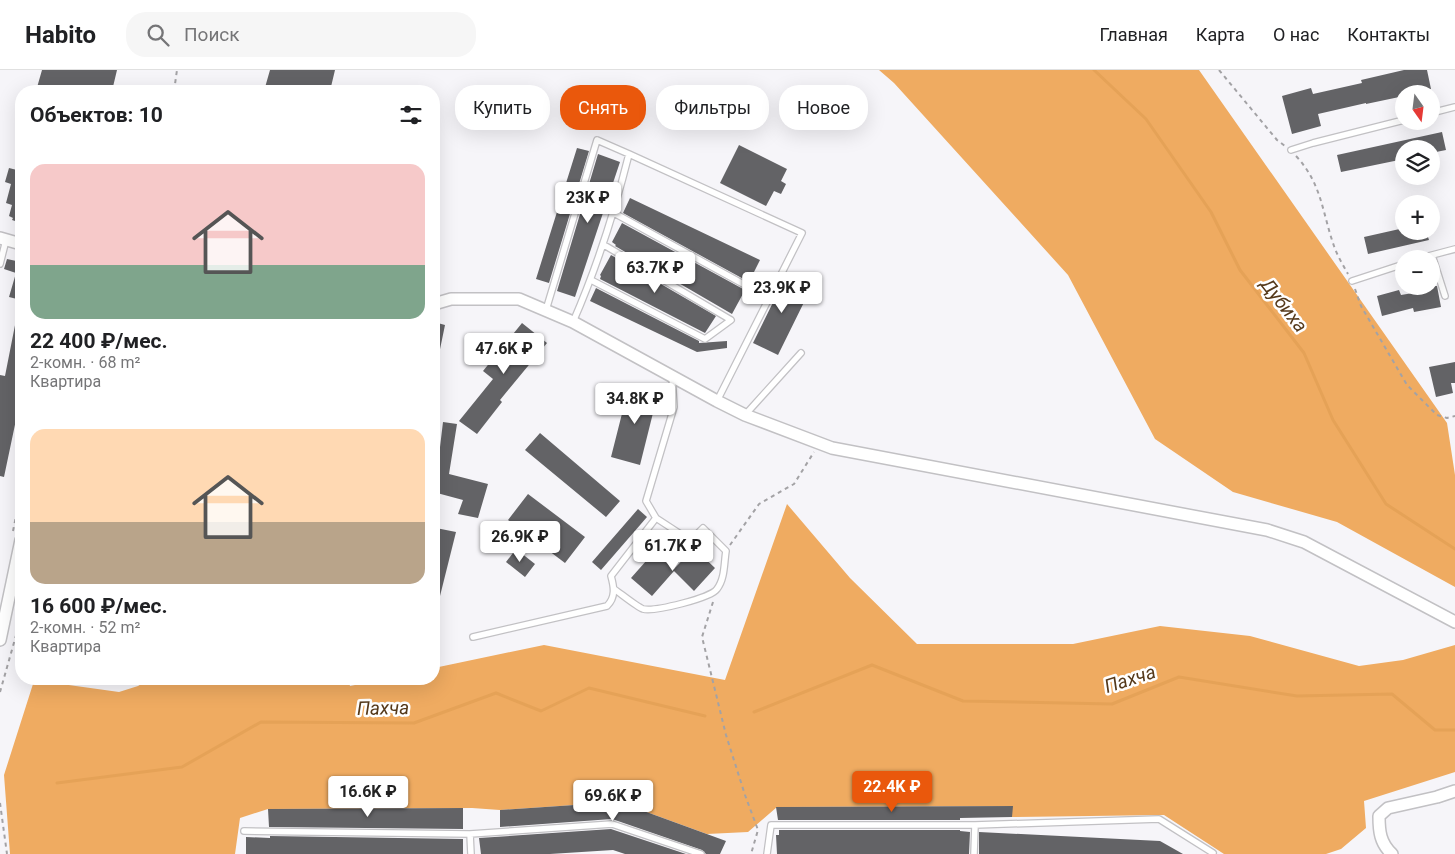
<!DOCTYPE html>
<html lang="ru">
<meta charset="utf-8">
<style>
:root{--surface:#fff;--page:#f6f6f6;--text:#202124;--muted:#757577;--line:#e0e0e0;--accent:#ea580c}
body{margin:0;font-family:Roboto,sans-serif;background:var(--page);color:var(--text);height:100vh;display:flex;flex-direction:column;font-size:19px;white-space:nowrap}
*{box-sizing:border-box;margin:0}
p{font-size:16px;color:var(--muted)}
.icon{flex:none;width:28px;height:28px;fill:none;stroke:currentColor;stroke-width:2;stroke-linecap:round;stroke-linejoin:round}
.map{position:relative;flex:1;overflow:hidden}
.side{position:absolute;left:15px;top:15px;width:425px;height:600px;display:flex;flex-direction:column;background:var(--surface);border-radius:20px;box-shadow:0 5px 20px #0002}
.side>*{flex:none}
.hud{position:absolute;left:455px;top:15px;width:475px;height:45px;display:flex;gap:10px}
.needle{width:32px;rotate:166deg}
.buttons{position:absolute;left:1395px;top:15px;display:grid;gap:10px}
.buttons a{display:grid;place-items:center;width:45px;height:45px;border-radius:50%;background:var(--surface);box-shadow:0 5px 20px #0002;font-size:25px}
.price{position:absolute;translate:-50% -42px;padding:0 11px;border-radius:5px;background:#fff;color:#222;font-size:16px;line-height:32px;filter:drop-shadow(0 1px 2px #0008)}
.price::after{content:'';position:absolute;left:50%;top:30px;width:15px;height:11px;margin-left:-8px;background:inherit;clip-path:polygon(0 0,100% 0,50% 100%)}
.price.selected{background:var(--accent);color:#fff}
ul{padding:0;list-style:none}
li{display:grid;align-content:center;gap:10px;height:265px;padding:0 15px}
li span{display:grid;place-items:center;height:155px;border-radius:15px;color:#555}
li>.icon{margin-inline-start:auto}
span .icon{width:90px;height:90px;fill:#fffc;stroke-width:1}
li b{font-size:21px}
h2{display:flex;justify-content:space-between;align-items:center;height:60px;padding:0 15px;font-size:21px}
.chip{padding:0 18px;border-radius:20px;background:var(--surface);box-shadow:0 5px 20px #0002;font-size:18px;line-height:45px}
.chip.selected{background:var(--accent);color:#fff}
header{display:flex;align-items:center;gap:30px;box-sizing:border-box;height:70px;padding:0 25px;background:var(--surface);border-bottom:1px solid var(--line)}
header strong{font-size:24px}
nav{display:flex;gap:28px;margin-inline-start:auto;font-size:18px}
.search{width:350px;height:45px;background:var(--page);display:flex;align-items:center;gap:12px;box-sizing:border-box;padding:0 18px;border-radius:20px;color:var(--muted);font-size:19px}
.map>svg:first-child{display:block}
.forest{fill:#efab61}
.lines{fill:none;stroke-linecap:round;stroke-linejoin:round}
.stream{stroke:#e5a257;stroke-width:3}
.building{fill:#636366}
.lane-casing{stroke:#c2c1c4;stroke-width:8}
.street-casing{stroke:#c2c1c4;stroke-width:14}
.path{stroke:#a3a2a5;stroke-width:2;stroke-dasharray:4 4;stroke-linecap:butt}
.lane{stroke:#fff;stroke-width:5.5}
.street{stroke:#fff;stroke-width:11}
.labels{text-anchor:middle;dominant-baseline:central;stroke-width:5;stroke-linejoin:round;paint-order:stroke}
.water-label{font-size:19px;font-style:italic;fill:#55391a;stroke:#fff}
</style>
<header>
<strong>Habito</strong>
<div class="search"><svg class="icon" aria-label="search" viewBox="0 0 24 24"><circle cx="10" cy="10" r="6"/><path d="M15 15l6 6"/></svg>Поиск</div>
<nav><a>Главная</a><a>Карта</a><a>О нас</a><a>Контакты</a></nav>
</header>
<div class="map">
<svg width="1455" height="784" viewBox="0 0 1455 784">
<rect width="100%" height="100%" fill="#f6f5f9"/>
<!-- forest -->
<path class="forest" d="M879 0H1199L1447 353 1455 405V517L1337 452 1233 422 1155 369 1068 205 894 13Z
M787 434 850 508 917 574H1073L1160 556 1250 566 1359 596 1403 590 1455 575V702L1364 731 1366 758 1341 779 1326 784H1224L1164 745 1012 747V736L777 737 748 762 707 764 619 732 500 740 472 738 268 739 240 748 235 784H10L4 705 33 614 40 611 119 622 138 616 149 609H348L350 616 385 609H434V598L544 575 725 610Z"/>
<g class="lines">
<!-- stream -->
<path class="stream" d="M1094 0 1146 49 1211 142 1240 200 1304 283 1333 350 1386 434 1455 479
M754 642 872 595 963 631 1112 634 1179 607 1297 626 1392 624 1435 660H1455
M57 713 182 697 261 652 414 653 496 623 541 641 589 618 705 646"/>
</g>
<!-- building -->
<path class="building" d="M42 0H117L112 21H36Z
M270 0H335L330 21H264Z
M1404 0H1427L1431 19 1411 24H1404V26L1366 34V33L1318 44 1321 56 1292 64 1282 26 1311 18 1313 24 1362 13 1361 10Z
M1442 62 1446 80 1431 83V79H1404V89L1341 102 1337 85Z
M739 75 787 99 781 111 786 114 781 124 774 121 766 136 720 113Z
M577 78 589 81 549 213 536 209Z
M598 84 620 92 575 227 557 221Z
M9 98 21 101V153L12 150 13 148 9 146 12 135 6 133 11 114 5 112Z
M630 128 760 190 749 212 623 143Z
M622 153 745 220 732 244 615 176 616 175 612 172Z
M1404 158V161H1426L1429 170 1368 184 1364 167Z
M611 185 716 246 705 263 600 209 601 206 600 205Z
M7 189 21 192V230L9 227 16 203 4 199Z
M787 204 812 216 778 285 753 273Z
M1424 216H1437L1441 237 1414 242 1413 238 1382 246 1377 226 1399 220 1401 225 1425 221Z
M596 218 699 271V273L727 271V278L697 282 590 231Z
M17 245H21V326L4 407 0 406V305L5 306Z
M434 252 445 255 438 289 434 288Z
M522 253 547 273 500 330 502 332 477 364 459 351 493 309 483 301Z
M1455 292V313H1451L1453 323 1436 327 1429 297Z
M629 316 658 323 640 395 611 387Z
M443 352 457 354 449 404 488 414 478 448 458 444 463 430 437 423 440 402H437Z
M540 363 620 431 606 447 525 380Z
M528 424 585 467 565 493 508 450Z
M638 439 647 447 601 500 592 492Z
M436 458 456 462 437 538H434V468Z
M694 478 715 498 694 521 674 501 652 526 631 508 654 482 674 499Z
M516 479 535 494 525 507 506 492Z
M619 732 726 771 720 784H706L702 780 612 749 500 757V740Z
M1013 736 1012 747 960 748V750H778L776 737Z
M463 738V759L269 757 268 739Z
M611 759 686 784H625L613 780 550 784H481L479 768Z
M779 760H960V761L970 762 969 784H777L776 765H779Z
M979 762 1160 771 1183 784H979Z
M270 766 463 769V784H246V767L270 768Z"/>
<g class="lines">
<defs>
<path id="lane" d="M1431 43 1455 37
M1291 80 1313 73 1404 50
M614 143 756 221
M1432 185 1445 226
M1417 189 1455 179
M0 194 6 170
M591 210 705 269 731 250 604 175
M1352 211 1404 194
M546 240 597 70 629 84
M573 252C598 195 614 144 629 84L802 163 717 331
M745 345 801 283
M614 519C620 523 637 537 643 539 654 542 711 528 717 519 725 509 724 493 726 481L703 458 696 465H682L656 448 646 431 674 337 672 305
M473 567 607 536C616 527 614 517 611 506L656 448
M244 761 470 764 612 754 701 784
M470 764 471 784
M767 784 771 755H975L1159 749 1213 783
M974 784 975 755"/>
<path id="street" d="M0 168 21 174
M434 234 451 229H519L573 252 717 331 745 345 832 378 1267 460 1304 472 1455 552
M0 570 21 470
M1392 784C1380 773 1379 761 1379 746L1388 738 1437 727 1455 721"/>
</defs>
<!-- lane casing -->
<use href="#lane" class="lane-casing"/>
<!-- street casing -->
<use href="#street" class="street-casing"/>
<!-- path -->
<path class="path" d="M1219 0 1277 70 1285 76
M174 21 177 0
M1296 86C1322 114 1322 142 1334 176 1337 185 1343 195 1348 204
M1355 219 1361 236 1407 315 1437 345 1447 348 1455 346
M13 461 21 422
M730 475 759 434 794 414 814 382
M713 532 702 567 726 665 745 725 758 760 751 784
M0 622 17 562 18 545
M0 733 7 784"/>
<!-- lane -->
<use href="#lane" class="lane"/>
<!-- street -->
<use href="#street" class="street"/>
</g>
<g class="labels">
<!-- water labels -->
<g class="water-label">
<text transform="translate(1284 235) rotate(52)">Дубиха</text>
<text transform="translate(1130 609) rotate(-18)">Пахча</text>
<text transform="translate(383 638) rotate(-1)">Пахча</text>
</g>
</g>
</svg>
<div class="buttons">
<a><svg class="needle" viewBox="-14 -14 28 28"><path d="M0-13l5 13h-10z" fill="#e53935"/><path d="M0 13l5-13h-10z" fill="#757577"/></svg></a>
<a><svg class="icon" aria-label="layers" viewBox="0 0 24 24"><path d="M12 4l9 5-9 5-9-5zM3 14l9 5 9-5"/></svg></a>
<a>+</a>
<a>−</a>
</div>
<b class="price" style="left:588px;top:154px">23K ₽</b>
<b class="price" style="left:655px;top:224px">63.7K ₽</b>
<b class="price" style="left:782px;top:244px">23.9K ₽</b>
<b class="price" style="left:504px;top:305px">47.6K ₽</b>
<b class="price" style="left:635px;top:355px">34.8K ₽</b>
<b class="price" style="left:520px;top:493px">26.9K ₽</b>
<b class="price" style="left:673px;top:502px">61.7K ₽</b>
<b class="price selected" style="left:892px;top:743px">22.4K ₽</b>
<b class="price" style="left:368px;top:748px">16.6K ₽</b>
<b class="price" style="left:613px;top:752px">69.6K ₽</b>
<div class="hud">
<a class="chip">Купить</a>
<a class="chip selected">Снять</a>
<a class="chip">Фильтры</a>
<a class="chip">Новое</a>
</div>
<section class="side">
<h2>Объектов: 10<svg class="icon" aria-label="filters" viewBox="0 0 24 24"><path d="M4 7h16M4 17h16"/><circle cx="9" cy="7" r="2"/><circle cx="15" cy="17" r="2"/></svg></h2>
<ul>
<li><span style="background:linear-gradient(#f6c9c9 65%,#7fa58c 0)"><svg class="icon" aria-label="home" viewBox="0 0 24 24"><path d="M3 11l9-7 9 7M6 9v11h12V9"/></svg></span><div><b>22 400 ₽/мес.</b><p>2-комн. · 68 m²</p><p>Квартира</p></div></li>
<li><span style="background:linear-gradient(#ffd9b3 60%,#b9a48a 0)"><svg class="icon" aria-label="home" viewBox="0 0 24 24"><path d="M3 11l9-7 9 7M6 9v11h12V9"/></svg></span><div><b>16 600 ₽/мес.</b><p>2-комн. · 52 m²</p><p>Квартира</p></div></li>
</ul>
</section>
</div>
